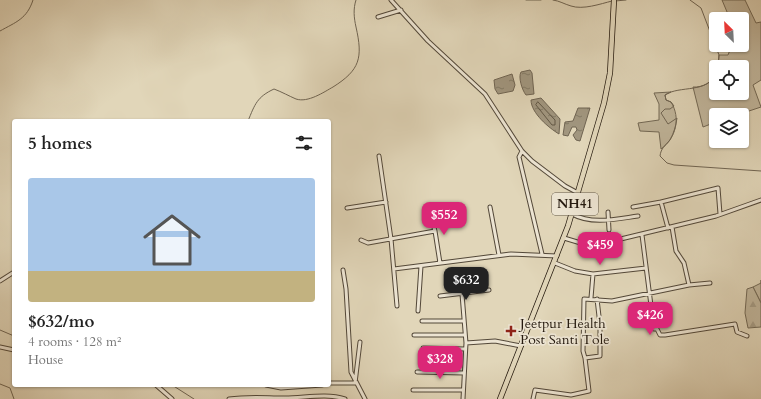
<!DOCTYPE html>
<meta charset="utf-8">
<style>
:root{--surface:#fff;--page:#f2f2f2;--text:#222;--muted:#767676;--accent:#db2777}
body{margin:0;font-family:Cardo,serif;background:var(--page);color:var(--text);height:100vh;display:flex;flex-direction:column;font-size:15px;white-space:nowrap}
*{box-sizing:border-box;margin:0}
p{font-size:13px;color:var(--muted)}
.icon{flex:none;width:22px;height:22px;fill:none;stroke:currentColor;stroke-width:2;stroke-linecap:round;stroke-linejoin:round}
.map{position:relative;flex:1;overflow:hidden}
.details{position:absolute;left:12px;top:119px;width:319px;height:268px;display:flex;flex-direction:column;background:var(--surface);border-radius:4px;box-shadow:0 1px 3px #0004}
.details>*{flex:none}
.needle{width:26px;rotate:336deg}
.controls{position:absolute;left:709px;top:12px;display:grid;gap:8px}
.controls a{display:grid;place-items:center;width:40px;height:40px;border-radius:4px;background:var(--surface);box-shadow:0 1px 3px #0004;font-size:20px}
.price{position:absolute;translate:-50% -34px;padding:0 9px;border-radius:8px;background:var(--accent);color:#fff;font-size:13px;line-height:26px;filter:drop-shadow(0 1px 2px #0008)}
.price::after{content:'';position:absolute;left:50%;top:24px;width:12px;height:9px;margin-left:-6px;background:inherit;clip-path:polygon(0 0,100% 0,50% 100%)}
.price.on{background:#222;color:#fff}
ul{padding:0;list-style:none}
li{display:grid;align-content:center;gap:8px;height:212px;padding:0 16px}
li span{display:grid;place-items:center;height:124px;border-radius:4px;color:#555}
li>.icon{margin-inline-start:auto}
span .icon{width:72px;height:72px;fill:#fffc;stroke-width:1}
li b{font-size:17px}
h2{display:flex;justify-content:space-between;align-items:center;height:48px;padding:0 16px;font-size:17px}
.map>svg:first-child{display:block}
.grass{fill:#c1b69c;stroke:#726855}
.forest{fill:url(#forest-firs);stroke:#726855}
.water{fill:url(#water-ripples);stroke:#6f6452}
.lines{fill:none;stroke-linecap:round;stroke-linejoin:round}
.shore{stroke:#625846;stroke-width:1}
.stream{stroke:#6f6452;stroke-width:1}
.minor-casing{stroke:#534839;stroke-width:5}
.highway-casing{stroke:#24190e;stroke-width:6}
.minor{stroke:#ece4d2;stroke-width:3}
.highway{stroke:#e1d6b9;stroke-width:4.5}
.poi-dot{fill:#8f2418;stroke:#ece4d2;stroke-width:1.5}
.labels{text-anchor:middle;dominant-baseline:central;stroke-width:3.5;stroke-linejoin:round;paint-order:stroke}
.shield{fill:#ece4d2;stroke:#605649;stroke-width:1}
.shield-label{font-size:13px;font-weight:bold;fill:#24190e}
.poi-label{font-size:14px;fill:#24190e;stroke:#ece4d2;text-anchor:start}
</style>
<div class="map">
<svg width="761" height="399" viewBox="0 0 761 399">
<defs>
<pattern id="forest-firs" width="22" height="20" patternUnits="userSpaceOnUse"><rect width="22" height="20" fill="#c1b69c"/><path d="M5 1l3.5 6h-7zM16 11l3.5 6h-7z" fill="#a69c85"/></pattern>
<pattern id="water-ripples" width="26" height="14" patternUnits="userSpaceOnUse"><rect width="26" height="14" fill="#a1967f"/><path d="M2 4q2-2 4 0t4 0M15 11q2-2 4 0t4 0" fill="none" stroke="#837a66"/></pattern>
</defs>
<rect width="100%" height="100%" fill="#e1d6b9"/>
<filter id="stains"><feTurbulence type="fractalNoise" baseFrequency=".005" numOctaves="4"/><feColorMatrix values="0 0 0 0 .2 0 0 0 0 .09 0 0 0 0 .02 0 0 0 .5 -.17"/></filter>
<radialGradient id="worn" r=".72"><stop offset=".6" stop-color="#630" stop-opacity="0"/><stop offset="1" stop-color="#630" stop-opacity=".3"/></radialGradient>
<!-- grass -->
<path class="grass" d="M722 0H745L756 23 761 22V80L753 85 761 107 737 115H716V122L703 127 693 87C702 88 713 82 716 73V93H742V67H718L719 55H728L732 45H742V19H730Z
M671 92 665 95 666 100 671 102C681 118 676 138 661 149L659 132 640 131 638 123 659 120V104L654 93Z
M761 280V303L753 287 761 283Z"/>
<!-- forest -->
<path class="forest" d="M753 287 761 303V327L748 328 745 313 747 289Z"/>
<!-- water -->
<path class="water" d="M530 70 532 73 534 94 526 95C522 90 518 77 521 72Z
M512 74 515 85 513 91 498 94 495 89 494 80Z
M541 98 560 119 559 134C549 128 531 113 531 100Z
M578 108H590L580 141 576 140 573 135 577 130 576 127H572L568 136 563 135 565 122 573 121Z"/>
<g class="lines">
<!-- shore -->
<path class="shore" d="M538 102 555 120V125H552L536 105Z"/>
<!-- stream -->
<path class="stream" d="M526 0H541
M553 0C560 1 564 4 571 6 583 10 600 4 612 1
M690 0 701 8 719 55 718 67
M615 1 626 0
M0 31C16 22 27 19 33 0
M716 73C709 94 679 85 665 95L666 100 671 102 674 106 670 109H665L661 113 668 124 677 118C676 125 674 133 670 140 665 146 661 148 660 156L667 163 674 165 761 171
M248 121C255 104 257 97 274 89 282 92 289 96 296 99 308 103 324 92 333 87 360 70 363 58 356 27 354 18 353 9 356 0
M0 330 14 336
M0 384 10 388 14 399
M172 385 194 399"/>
<defs>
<path id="minor" d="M391 0 428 41 485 94 522 151 532 161 565 186 578 193
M378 17 401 10
M522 151 519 157 542 254
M379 156 391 239 397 306
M661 202 668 228
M490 207 499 255
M633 207 661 202 718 188 720 214
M347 208 386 202
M608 212 609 230
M430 214 435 231 440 263
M572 214C592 225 616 219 638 216
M672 227 676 251 684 263 689 285
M642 235 654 329H657L660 335H665L735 324 737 332 747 336
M564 238 584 244H600L716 216 761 200
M361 240 368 243 435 231
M555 263 575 271 593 274 646 268
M394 269 511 254 557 256
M343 270 346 289 351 372 365 399
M0 281 14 272
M462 294 466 343
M440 296 489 290
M591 298 593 274
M418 311 421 266
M422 321H463
M414 335H464
M0 347 14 350
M423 348 465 349
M585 358 583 351 584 299 612 301 689 285 710 283
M417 372 464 373
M329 383H355L360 342
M156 385 172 399
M266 385 281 388 322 385
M413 390H463
M229 399C249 396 266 398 285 398 305 398 326 393 345 399
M463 399 466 343 495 341 521 346
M533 399 535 390 571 395 589 391 585 358 600 356V325L597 299"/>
<path id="highway" d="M500 399 568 226 604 103 610 73 614 0"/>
</defs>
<!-- minor casing -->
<use href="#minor" class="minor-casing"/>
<!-- highway casing -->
<use href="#highway" class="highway-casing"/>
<!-- minor -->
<use href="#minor" class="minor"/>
<!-- highway -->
<use href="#highway" class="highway"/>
</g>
<!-- markers -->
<path class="poi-dot" d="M509 325h4v4h4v4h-4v4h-4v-4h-4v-4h4z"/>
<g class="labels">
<!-- shield labels -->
<rect class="shield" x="552" y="193" width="46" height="22" rx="3"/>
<g class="shield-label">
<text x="575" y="204">NH41</text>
</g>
<!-- poi labels -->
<g class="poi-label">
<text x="520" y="323">Jeetpur Health<tspan x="520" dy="16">Post Santi Tole</tspan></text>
</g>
</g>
<rect width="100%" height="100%" filter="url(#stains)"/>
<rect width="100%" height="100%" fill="url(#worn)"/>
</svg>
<div class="controls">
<a><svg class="needle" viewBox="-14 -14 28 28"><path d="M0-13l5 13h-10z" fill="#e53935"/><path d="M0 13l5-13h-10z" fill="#767676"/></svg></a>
<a><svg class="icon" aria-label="locate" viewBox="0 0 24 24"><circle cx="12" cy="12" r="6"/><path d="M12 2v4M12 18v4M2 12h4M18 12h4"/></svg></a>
<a><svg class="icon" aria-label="layers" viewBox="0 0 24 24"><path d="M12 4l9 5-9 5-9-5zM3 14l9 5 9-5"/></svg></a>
</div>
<b class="price" style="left:444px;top:236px">$552</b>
<b class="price" style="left:600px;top:266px">$459</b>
<b class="price on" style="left:466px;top:301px">$632</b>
<b class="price" style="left:650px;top:336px">$426</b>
<b class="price" style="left:440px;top:380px">$328</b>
<section class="details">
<h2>5 homes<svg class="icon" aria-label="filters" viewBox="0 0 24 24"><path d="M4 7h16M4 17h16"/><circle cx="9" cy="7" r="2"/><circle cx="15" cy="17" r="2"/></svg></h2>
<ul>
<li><span style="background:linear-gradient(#a9c7e8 75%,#c2b280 0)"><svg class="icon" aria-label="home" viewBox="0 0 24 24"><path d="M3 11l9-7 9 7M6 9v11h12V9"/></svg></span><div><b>$632/mo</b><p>4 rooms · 128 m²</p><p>House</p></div></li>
</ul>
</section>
</div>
